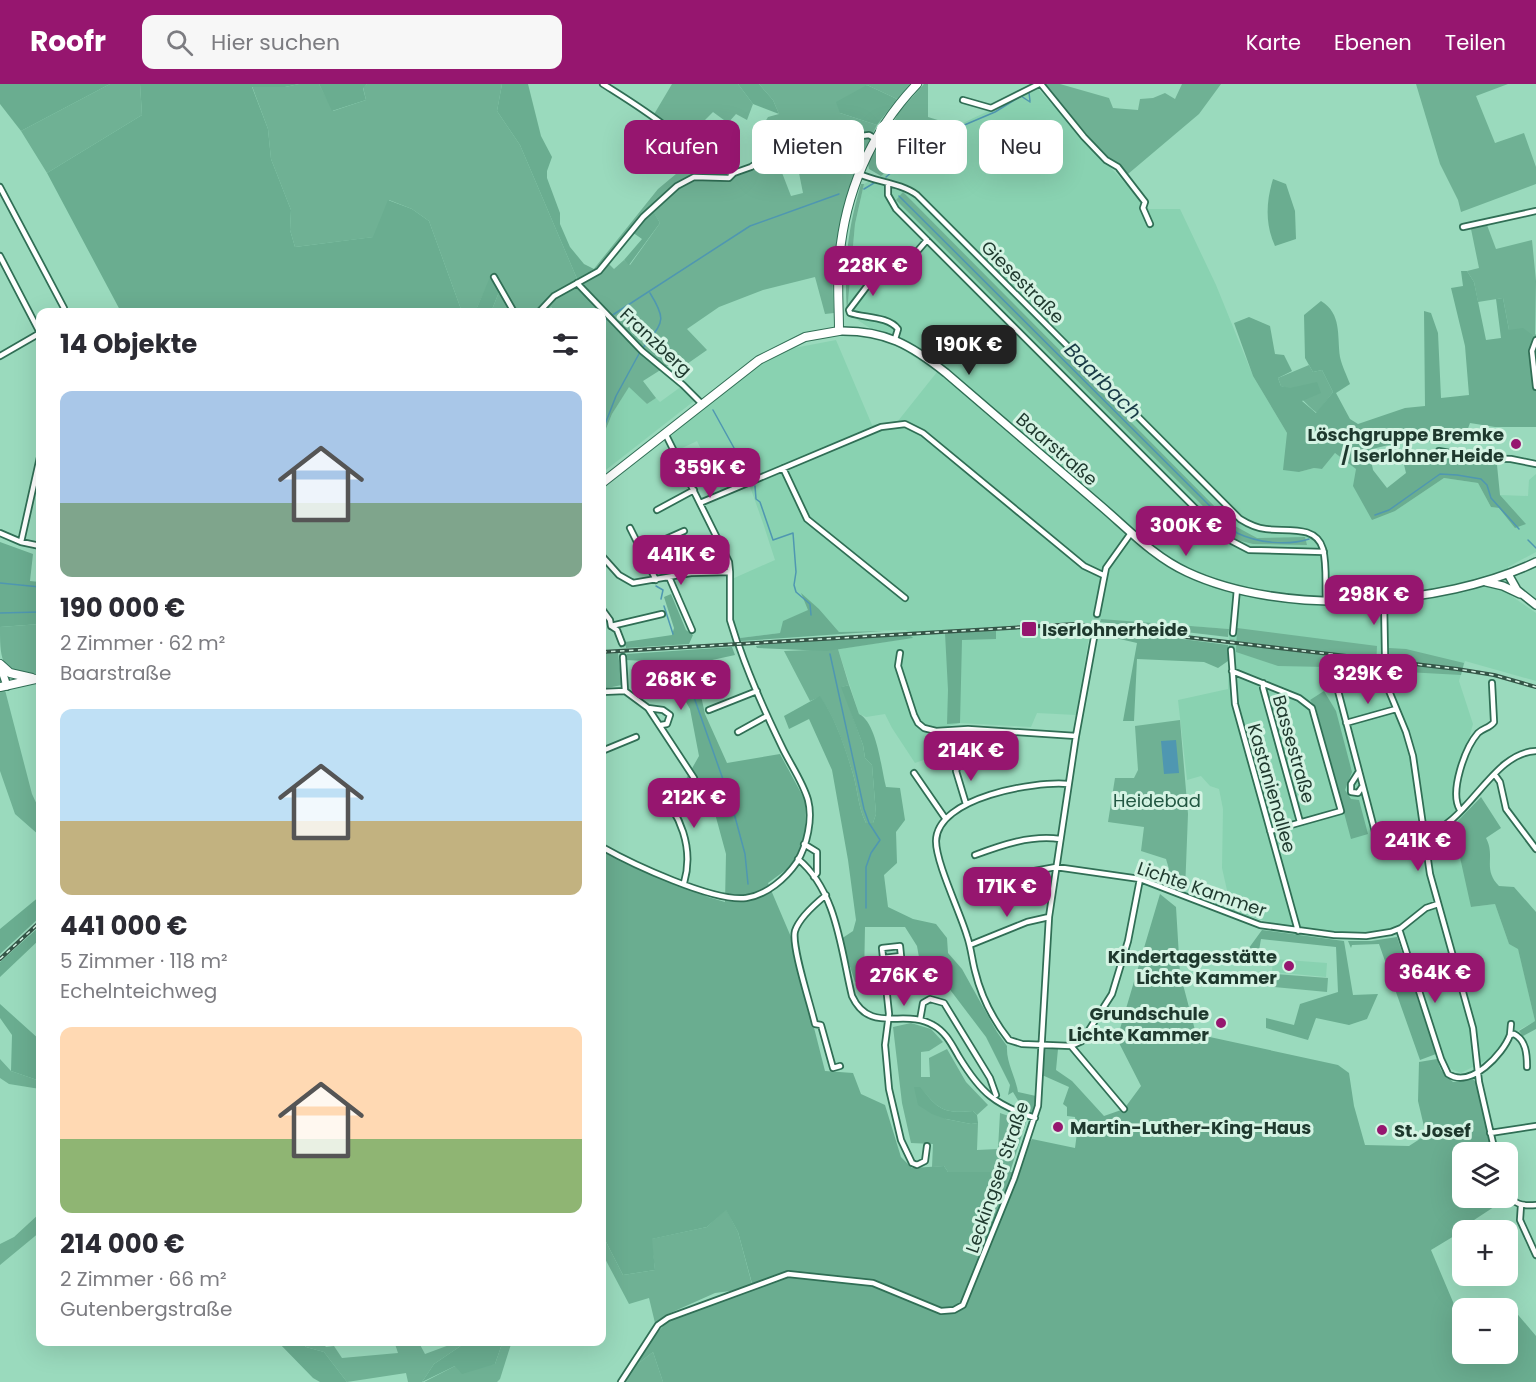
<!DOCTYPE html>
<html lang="de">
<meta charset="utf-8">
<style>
:root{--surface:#fff;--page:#f7f7f7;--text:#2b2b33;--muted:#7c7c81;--accent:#96166f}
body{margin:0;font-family:Poppins,sans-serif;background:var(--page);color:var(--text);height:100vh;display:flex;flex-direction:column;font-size:22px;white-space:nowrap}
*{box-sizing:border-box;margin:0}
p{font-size:20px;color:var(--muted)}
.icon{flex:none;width:33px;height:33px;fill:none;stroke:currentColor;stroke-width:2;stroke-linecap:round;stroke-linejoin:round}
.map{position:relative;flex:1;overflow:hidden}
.side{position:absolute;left:36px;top:224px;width:570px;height:1038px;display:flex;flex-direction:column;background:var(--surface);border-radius:12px;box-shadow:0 6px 24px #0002}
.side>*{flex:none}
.banner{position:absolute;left:624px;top:36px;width:570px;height:54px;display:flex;gap:12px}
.fabs{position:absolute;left:1452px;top:1058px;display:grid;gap:12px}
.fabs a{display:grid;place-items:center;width:66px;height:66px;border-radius:12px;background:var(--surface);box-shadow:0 6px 24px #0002;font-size:30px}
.price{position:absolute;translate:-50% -51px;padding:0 14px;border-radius:12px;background:var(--accent);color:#fff;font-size:20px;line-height:39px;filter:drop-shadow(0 2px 3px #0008)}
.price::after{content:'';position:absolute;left:50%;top:36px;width:18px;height:14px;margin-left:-9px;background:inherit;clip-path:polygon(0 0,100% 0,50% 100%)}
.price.on{background:#222;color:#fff}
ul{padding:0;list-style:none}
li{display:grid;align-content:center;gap:12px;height:318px;padding:0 24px}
li span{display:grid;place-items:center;height:186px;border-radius:12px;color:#555}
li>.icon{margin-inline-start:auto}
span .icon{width:108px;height:108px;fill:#fffc;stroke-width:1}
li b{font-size:26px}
h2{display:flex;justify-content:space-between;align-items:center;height:72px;padding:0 24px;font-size:26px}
.tag{padding:0 21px;border-radius:12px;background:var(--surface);box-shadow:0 6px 24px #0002;font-size:21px;line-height:54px}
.tag.on{background:var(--accent);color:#fff}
header{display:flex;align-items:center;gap:36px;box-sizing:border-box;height:84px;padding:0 30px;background:var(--accent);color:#fff}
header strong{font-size:28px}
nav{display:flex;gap:33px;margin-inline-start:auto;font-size:21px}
.search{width:420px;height:54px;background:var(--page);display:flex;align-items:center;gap:15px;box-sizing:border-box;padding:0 21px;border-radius:12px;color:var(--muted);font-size:22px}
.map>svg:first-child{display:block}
.built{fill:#89d2b1}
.green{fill:#6fb194}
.forest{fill:#6aad90}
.water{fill:#4f97b1}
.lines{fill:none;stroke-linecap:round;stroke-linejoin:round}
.stream{stroke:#4f97b1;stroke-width:1.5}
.street-tunnel{stroke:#81baa0;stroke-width:4.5;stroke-dasharray:4.5 2;stroke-linecap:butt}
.street-casing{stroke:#306e55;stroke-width:8}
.secondary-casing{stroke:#306e55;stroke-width:10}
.primary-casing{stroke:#306e55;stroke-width:10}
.street{stroke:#fff;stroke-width:4.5}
.secondary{stroke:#fff;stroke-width:7}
.primary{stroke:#fff;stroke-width:8}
.rail-casing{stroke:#345547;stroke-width:4}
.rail{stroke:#d4f3e3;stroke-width:1.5;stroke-dasharray:4.5;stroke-linecap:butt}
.poi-dot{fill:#96166f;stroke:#d4f3e3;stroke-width:2}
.labels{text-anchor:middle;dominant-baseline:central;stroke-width:6;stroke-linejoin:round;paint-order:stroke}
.street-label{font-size:18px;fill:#1e382d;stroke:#d4f3e3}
.poi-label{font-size:18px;font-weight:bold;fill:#1e382d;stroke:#d4f3e3;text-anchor:end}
.park-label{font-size:18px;fill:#225742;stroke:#d4f3e3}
.water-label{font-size:20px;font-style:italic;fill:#183a46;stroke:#d4f3e3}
</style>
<header>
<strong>Roofr</strong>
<div class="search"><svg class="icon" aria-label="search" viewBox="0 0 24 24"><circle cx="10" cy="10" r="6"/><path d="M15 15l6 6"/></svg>Hier suchen</div>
<nav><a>Karte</a><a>Ebenen</a><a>Teilen</a></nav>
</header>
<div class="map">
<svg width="1536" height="1298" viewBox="0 0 1536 1298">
<rect width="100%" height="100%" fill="#9adabd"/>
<!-- built -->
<path class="built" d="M1037 4 1149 125H1180L1216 201 1253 292 1287 349 1299 388 1314 384 1322 385 1335 369 1357 385 1395 427 1444 394 1478 399 1491 423 1499 424 1526 440 1500 411 1528 412 1529 396 1536 390V468L1508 483 1510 511 1536 529V597L1465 577 1459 597 1473 640 1457 699 1459 712 1469 726 1453 742 1472 823 1495 820 1509 860 1518 864 1535 937 1510 951 1500 969 1461 989 1446 983 1439 973 1406 862 1396 843 1388 847 1334 850 1282 842 1226 825 1229 815 1222 784 1223 725 1219 705 1210 702 1201 692 1187 696 1178 616 1228 605 1229 545 1092 535 1076 631 1037 629 1031 643 960 639 945 643 939 655 941 670 915 679 892 644 885 630 866 633 859 630 838 565 912 554 906 546 839 548 819 525 802 511 809 526 784 537 780 549 740 554 732 537V495L775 476 763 439 748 397 722 408 697 357 678 366 668 351 736 297 762 279 794 264 836 256 872 341 898 337 937 288 847 229 855 140 864 100 881 92 927 56Z
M629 302 647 320 656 314 660 318 682 302 694 317 602 389V355L612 330Z
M1273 875 1327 879 1326 893 1272 888Z"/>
<!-- green -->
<path class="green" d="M110 0H140L142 31 47 89 21 47Z
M299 0H319L333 27 366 16 363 3 367 0H502L497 27 520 61 578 197 564 207 594 192 608 179 614 185 624 176 630 181 660 139 651 124 687 94 650 123 598 187 593 186 658 105 682 85 702 80 682 58C698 71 711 88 732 90L728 94 774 68 791 112 803 109 798 84 827 80 836 69 834 61 868 54 871 57C844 111 828 168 834 229L825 230 815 193 763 206 719 223 687 245 707 266 687 280 681 273 643 297 656 314 647 320 629 303 612 330 602 355V228H556L551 223 547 228H491L499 208 491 193 475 228H462L429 137 412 125 389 116 374 153 295 163 290 146 291 126 271 75 268 45 252 2 285 3Z
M672 0H738L753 20 747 36 736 30 728 39 713 28 684 57 653 32Z
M759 0H910L897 15 867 1 840 29 877 41 873 49 845 57 795 64 787 43 773 46 778 62 768 53 765 38 768 33 779 30 773 16Z
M924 0H928V33L957 42 927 56 881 92 869 85 868 79 885 51 889 49 898 29Z
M1044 0H1060L1109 14 1113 24 1138 26 1140 15 1153 14 1165 9 1175 15 1182 0H1221L1199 30 1128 90 1118 79 1107 74Z
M1416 0H1508L1476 12 1495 59 1524 49 1536 83V100L1461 128 1458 116 1440 80Z
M861 100H864L855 140 847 229C844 180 847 148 861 100Z
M903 108 1233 441 1257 454 1305 453 1307 461 1253 460 1237 456 896 116Z
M1487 141 1496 165 1532 156 1536 197 1535 252 1509 246 1503 214 1478 218 1474 198 1467 187 1479 184 1471 145Z
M1309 281 1313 288 1322 286 1333 308 1317 329C1305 320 1295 305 1281 302L1278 294Z
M1101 535 1229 545 1228 553 1100 538Z
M40 540V589C0 594 0 575 0 543Z
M1237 544 1377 562 1376 584 1278 582 1236 568Z
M1389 564 1406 565 1464 579 1461 591 1388 587Z
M838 565 849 601 842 603 863 661 865 674 872 681 876 730 873 739H866C858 723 858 707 853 690 845 664 836 635 820 613L810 617 784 567Z
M618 569 622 601 602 605V570Z
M5 606 32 710 40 727V752L15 730 0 687V607Z
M1180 636 1188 730 1185 807 1166 799 1169 785 1166 775 1141 767 1144 743 1108 738 1115 694H1134L1138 686 1135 642Z
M1275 890 1328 894 1327 908 1274 903Z
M911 939 931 945 943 958 929 967 921 968V993H930L929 974 947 965 966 998 988 1021 977 1031 973 1027C943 1030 938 1025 920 1003L946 1035 971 1040 978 1039 977 1066 998 1065 1000 1029 1026 1038 1010 1088H948L944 1082 932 1083 933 1060 911 1059 902 1019 893 943Z
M0 975 11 987 40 997V1005L9 1000 0 994Z
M726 1125 738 1148 753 1204 715 1209 668 1230 655 1239 649 1214 629 1220 602 1169V1150L623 1191 655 1186 651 1155 707 1143Z
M40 1129V1148L0 1181V1160L14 1153Z
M299 1257H321L326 1263 334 1262 342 1274 398 1269 395 1260 418 1257 425 1270 452 1260V1257H468L434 1280 422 1298H408L406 1289 347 1298 324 1268 306 1263Z
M503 1257H512L500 1295 497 1298H424L455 1282 495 1280Z
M653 1268 663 1298H623L631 1285Z"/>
<!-- forest -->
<path class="forest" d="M0 0H110L21 47 0 20Z
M140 0H299L285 3H252L268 45 271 75 291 126 290 146 295 163 373 153 388 116 412 125 429 137 462 228H121L47 89 142 31Z
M319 0H367L363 4 366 16 332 27Z
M502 0H528L541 52 552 73 547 87V94L560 129V140L570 163 584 180 598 187 578 197 520 61 497 27Z
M738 0H759L773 16 779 30 753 20Z
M867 1 897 15 877 41 840 29 836 18Z
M1273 95 1286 100 1295 127 1296 155 1275 162C1265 140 1266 118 1273 95Z
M652 125 660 139 629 181 624 176 642 155 632 148Z
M1461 187H1467L1474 198 1486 256 1501 254 1496 215 1503 214 1509 246 1523 244 1534 252 1536 250V343H1495L1470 339 1463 358C1430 357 1401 356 1369 366L1373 386 1387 404 1406 389 1401 368 1497 381 1500 411 1526 440 1515 444 1499 424 1491 423 1478 399 1444 394 1395 427 1372 436 1353 402 1356 385 1335 369 1322 385 1314 384 1299 388 1283 386 1287 349 1253 292 1234 239 1249 233 1270 242 1275 270 1284 271 1292 287 1278 294 1281 302 1290 304 1317 298 1321 309 1302 317 1316 329 1333 308 1322 286 1313 288 1305 274 1304 231 1321 217C1342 230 1337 251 1340 273 1342 282 1347 292 1350 300L1336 309 1350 335 1358 340 1405 324 1425 322 1424 227 1431 229 1438 249 1441 314 1469 311 1465 262 1451 204 1463 202Z
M490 193 499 208 491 228H475Z
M0 458 33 470 30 497 40 498V540L0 543Z
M801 509 819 525 839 548 885 547 741 557 740 554 780 549 783 537 808 526Z
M671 510 686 546 693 551 689 560 626 564 625 558 672 551 674 544 664 513Z
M1099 544 1228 561V577L1218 584 1204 578 1137 575 1134 637H1123L1137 559 1098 550Z
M996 546V555L962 556 960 639 947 640 948 606 945 549Z
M909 550 913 554 827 567 757 564 756 562 771 559Z
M732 563 735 571 694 580 705 630 727 679 780 670 806 718 805 749 794 780 768 799 791 853 825 987 853 989 861 1010 885 1021 901 1073 912 1084 944 1082 948 1088H1015L1032 1055 1075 1064 1077 1049 1075 1033 1067 1032V1023L1063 1020 1069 1003 1042 991 1043 964 1058 965 1056 986 1072 997 1104 1032 1124 1025 1141 1002 1117 955 1160 810 1176 823 1180 889 1196 950 1338 981 1349 989 1354 1022 1365 1061 1409 1062 1426 1051 1418 1017 1419 978 1437 975 1441 986 1453 998 1473 995 1478 1001 1493 1068H1462V1113H1503V1117L1471 1138 1469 1143 1431 1166 1456 1225 1462 1224V1269H1508V1224H1466L1508 1219 1536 1252V1298H663L653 1268 631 1285 653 1253 670 1235 753 1203 738 1148 726 1126 707 1143 652 1155 655 1186 623 1191 602 1150V766L708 813 725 818 726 770 711 715 686 695 699 672 690 625 663 578 626 576 627 570Z
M849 601 859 630C877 639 881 684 886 703L900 704 905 736 896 748 897 779 884 791 888 823 913 835 936 840 947 854 948 869 962 885 997 948 1007 962C1006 979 1015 991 1018 1008L1036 1012 1032 1032 1023 1025 1013 1008 1008 1011 1010 1001 986 953 948 903 929 873 920 879 917 862 905 843H865L864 896 855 898 841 855 853 847 856 836 848 776 832 686 809 635 789 645 784 632 820 612C836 635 845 663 853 690 858 707 858 723 866 739H873L876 730 872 681 865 674 863 661 841 603Z
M1324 607 1336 627 1352 688 1345 706 1351 715 1359 716 1368 750 1351 755 1316 624 1310 616Z
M1481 713 1501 744 1486 754C1496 773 1482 785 1499 802L1514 803 1536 828V945L1523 952 1519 947 1535 937 1518 865 1509 860 1495 820 1471 823 1453 742Z
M40 812V833L0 870V845Z
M40 842V855L0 893V878Z
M1262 846 1344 857 1353 911 1378 910 1367 935 1349 941 1316 934 1308 956 1266 944V934L1294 941 1300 920 1338 908 1336 863 1261 855 1258 872 1246 868Z
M1397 853 1436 970 1420 976 1379 860 1352 861 1351 864 1348 857H1371Z
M0 920 40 956V997L11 987 12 951 0 934Z
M914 1003H920C938 1025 943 1030 973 1027L977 1031 978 1039 971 1040 946 1035 932 1030 918 1021Z
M277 1257H299L306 1263 324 1268 347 1298H320L313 1294Z
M468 1257H503L495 1280 462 1290 455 1282 422 1298 434 1280Z"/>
<!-- water -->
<path class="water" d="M1176 656 1179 689 1164 690 1161 657Z"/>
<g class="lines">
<!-- stream -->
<path class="stream" d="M1029 9 1030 17
M886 93 929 56 995 28 1021 12 1030 18
M864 105 874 99
M899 112 1237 449C1258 459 1287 462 1309 455
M611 232 750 142 839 110
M602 238 607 235
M654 251 677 272
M643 264C662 238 668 238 650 209
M713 326 744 382
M602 348 616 312 640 268
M755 402 756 415 760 418 773 456 793 449 796 488 794 501 796 508 810 520 811 531
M1375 431 1389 426 1440 390 1457 391 1481 395 1487 401 1491 414 1519 445
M1528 456 1536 464
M0 499 40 503
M656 502 663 506 661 515
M664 522 673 550
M0 529 40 528
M830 570 864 725 869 739 880 756 871 769 866 783V824
M677 577 684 585 731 718 745 770 748 800"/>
<!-- street-tunnel -->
<path class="street-tunnel" d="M1095 548 1097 530
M622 559 623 573
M1231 566 1233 549
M1385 582V570"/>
<defs>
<path id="street" d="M603 0C625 14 648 28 669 45 690 61 706 86 734 89
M1041 0 1084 53 1106 76 1118 83 1145 118 1143 124 1150 140
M963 16 991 24 1039 0
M859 90C877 98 901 99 917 111L1240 435C1248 440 1256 444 1266 445 1285 448 1316 440 1323 465 1327 481 1325 500 1326 516
M888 101V111L896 125 1224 453 1249 466 1324 468
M0 103 64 224 63 228
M1463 143 1536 127
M0 172 40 249
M494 193 514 228
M577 199 642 267 683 301 701 319
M539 228 554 212 599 187 643 133 677 102 694 93 729 94 734 89 751 83 774 68 837 59 861 52 869 51 876 55
M895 255 898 245C888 232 864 234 850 229L849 226 874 193 914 171 927 156
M1536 256 1532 267 1536 303
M0 272 40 249
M665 349 729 478 730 488
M1439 367 1476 374 1511 375 1536 380
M783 384 807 435 905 514
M700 419 881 343 905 340 923 349 1084 482 1103 491
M657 426 694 406
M630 444 656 496
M0 449 21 458 40 462
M21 458 40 373
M602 472 619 491 633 499 691 489 730 488V536L737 558
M683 490 666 455 684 447
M669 493 692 546
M1384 515 1385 570
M602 525 610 536 611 542 617 546 622 559
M1097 530 1106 484 1131 449
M611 542 662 530
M1233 549 1237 505
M1231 566 1235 620 1298 847
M900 569 898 582 914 631 918 639 924 644 936 647 968 645 1076 652
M623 573 625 607
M1385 582 1387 602 1406 648 1413 672 1430 790 1473 944 1479 998 1495 1068
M1232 587 1299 614 1312 624 1341 727 1270 747
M1263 599V604L1300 738
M1337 603 1375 748
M602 608 625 607 648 624 694 694
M648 624 663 626 670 631 667 640 661 641
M709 626 757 607
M1346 639 1396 625
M738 648 767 632
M602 667 636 653
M961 674 956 687 966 720
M914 689 945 734
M1358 689 1351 700V708L1358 709 1362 703
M1495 691 1500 698 1506 725 1536 765
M1068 700C1035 697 937 713 936 757 936 779 960 828 967 852 971 863 972 876 975 887 981 912 994 937 1009 956L1022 960 1071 962 1082 957 1112 910 1128 857 1140 795
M656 705C681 729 694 765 684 799
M1460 726C1449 708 1465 664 1478 649 1483 644 1490 644 1494 638L1492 599
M1424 751C1468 741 1492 668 1536 667
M804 760 817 768V789L814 793
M602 763C632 780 713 818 746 814 767 811 786 794 797 778 807 761 813 735 808 716 803 698 790 680 782 663 766 630 751 597 739 562
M975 771C1002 761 1030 751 1060 755
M798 775C837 807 841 867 852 912 870 951 905 924 933 941 946 948 952 961 959 973 981 1009 995 1021 1035 1034
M1007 792 1056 783 1140 795 1260 841 1334 851 1366 852 1391 848 1401 844 1426 824 1438 820
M826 811C815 820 799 834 795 847 791 862 811 922 815 940L821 941 833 984 840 982
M1399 845 1441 975 1448 990C1471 1005 1503 970 1510 951L1514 950C1526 956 1527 970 1527 983
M970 861 1027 838 1049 833
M883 874 901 872 900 862 882 864 889 930 885 961 889 1005 901 1056 912 1079 917 1081 925 1077 927 1062
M920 936 923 919 930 915 944 919 990 994 996 1011
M1510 951 1511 940
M1071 962 1124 1025
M1490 1049 1536 1042
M1508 1107C1513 1121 1522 1122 1536 1121
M1521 1121 1520 1136 1536 1171
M621 1298 658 1241 668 1234 788 1190 873 1199 941 1227 954 1226 963 1221 1014 1095 1038 1022 1049 833 1076 652 1095 548"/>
<path id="secondary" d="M839 247C885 246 911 261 946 289 998 333 1049 378 1101 422 1128 445 1154 473 1187 488 1283 533 1442 523 1536 478
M1508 490 1517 506 1536 521
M1486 498 1503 502 1520 510
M0 581 7 602"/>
<path id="primary" d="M602 399 759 276 805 253 839 247C839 224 837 201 839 178 844 111 870 49 917 0
M0 580 10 589 32 594
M0 603 40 594"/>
</defs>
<!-- street casing -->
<use href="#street" class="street-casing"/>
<!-- secondary casing -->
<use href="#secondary" class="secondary-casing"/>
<!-- primary casing -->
<use href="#primary" class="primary-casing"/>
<!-- street -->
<use href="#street" class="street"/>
<!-- secondary -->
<use href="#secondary" class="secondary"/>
<!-- primary -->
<use href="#primary" class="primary"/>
<defs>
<path id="rail" d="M602 568 1076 540 1457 585 1494 591 1536 603
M0 875 40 838"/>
</defs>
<!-- rail casing -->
<use href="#rail" class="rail-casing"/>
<!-- rail -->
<use href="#rail" class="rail"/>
</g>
<!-- markers -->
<g class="poi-dot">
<circle cx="1516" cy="360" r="6"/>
<rect x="1021" y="537" width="16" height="16" rx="3"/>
<circle cx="1289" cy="882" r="6"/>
<circle cx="1221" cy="939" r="6"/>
<circle cx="1058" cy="1043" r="6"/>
<circle cx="1382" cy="1046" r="6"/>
</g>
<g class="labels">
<!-- street labels -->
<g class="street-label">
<text transform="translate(1023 198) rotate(45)">Giesestraße</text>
<text transform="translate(656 258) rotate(43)">Franzberg</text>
<text transform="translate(1057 365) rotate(41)">Baarstraße</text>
<text transform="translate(1294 665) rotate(74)">Bassestraße</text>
<text transform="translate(1272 704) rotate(74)">Kastanienallee</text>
<text transform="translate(1202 805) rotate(19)">Lichte Kammer</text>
<text transform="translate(997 1093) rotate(-71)">Leckingser Straße</text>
</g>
<!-- poi labels -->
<g class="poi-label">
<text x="1504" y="350">Löschgruppe Bremke<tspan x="1504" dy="21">/ Iserlohner Heide</tspan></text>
<text x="1042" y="545" text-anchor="start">Iserlohnerheide</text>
<text x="1277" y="872">Kindertagesstätte<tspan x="1277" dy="21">Lichte Kammer</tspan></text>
<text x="1209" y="929">Grundschule<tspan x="1209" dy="21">Lichte Kammer</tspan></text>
<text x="1070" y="1043" text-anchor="start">Martin-Luther-King-Haus</text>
<text x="1394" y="1046" text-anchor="start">St. Josef</text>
</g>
<!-- park labels -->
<g class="park-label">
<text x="1157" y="716">Heidebad</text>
</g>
<!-- water labels -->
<g class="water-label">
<text transform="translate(1103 297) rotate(45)">Baarbach</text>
</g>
</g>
</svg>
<div class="fabs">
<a><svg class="icon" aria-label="layers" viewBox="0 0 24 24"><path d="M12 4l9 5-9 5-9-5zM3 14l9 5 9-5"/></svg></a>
<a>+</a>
<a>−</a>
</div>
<b class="price" style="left:873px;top:213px">228K €</b>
<b class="price on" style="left:969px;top:292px">190K €</b>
<b class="price" style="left:710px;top:415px">359K €</b>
<b class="price" style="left:1186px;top:473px">300K €</b>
<b class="price" style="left:681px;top:502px">441K €</b>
<b class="price" style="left:1374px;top:542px">298K €</b>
<b class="price" style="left:1368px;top:621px">329K €</b>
<b class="price" style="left:681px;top:627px">268K €</b>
<b class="price" style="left:971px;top:698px">214K €</b>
<b class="price" style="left:694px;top:745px">212K €</b>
<b class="price" style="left:1418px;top:788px">241K €</b>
<b class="price" style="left:1007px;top:834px">171K €</b>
<b class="price" style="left:1435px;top:920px">364K €</b>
<b class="price" style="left:904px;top:923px">276K €</b>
<div class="banner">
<a class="tag on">Kaufen</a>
<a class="tag">Mieten</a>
<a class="tag">Filter</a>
<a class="tag">Neu</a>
</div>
<section class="side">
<h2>14 Objekte<svg class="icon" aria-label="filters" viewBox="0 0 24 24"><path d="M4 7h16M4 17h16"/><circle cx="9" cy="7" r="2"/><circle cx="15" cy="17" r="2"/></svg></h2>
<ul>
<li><span style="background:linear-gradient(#a9c7e8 60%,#7fa58c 0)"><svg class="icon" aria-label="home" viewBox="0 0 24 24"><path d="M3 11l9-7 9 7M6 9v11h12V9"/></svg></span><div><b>190 000 €</b><p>2 Zimmer · 62 m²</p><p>Baarstraße</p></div></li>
<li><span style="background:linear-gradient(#bfe0f5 60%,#c2b280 0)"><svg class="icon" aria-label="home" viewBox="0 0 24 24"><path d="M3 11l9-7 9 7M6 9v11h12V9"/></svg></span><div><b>441 000 €</b><p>5 Zimmer · 118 m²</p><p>Echelnteichweg</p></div></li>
<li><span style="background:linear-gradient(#ffd9b3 60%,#8fb573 0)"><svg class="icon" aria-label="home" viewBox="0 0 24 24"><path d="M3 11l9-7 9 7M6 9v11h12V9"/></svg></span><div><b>214 000 €</b><p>2 Zimmer · 66 m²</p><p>Gutenbergstraße</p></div></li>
</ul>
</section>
</div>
